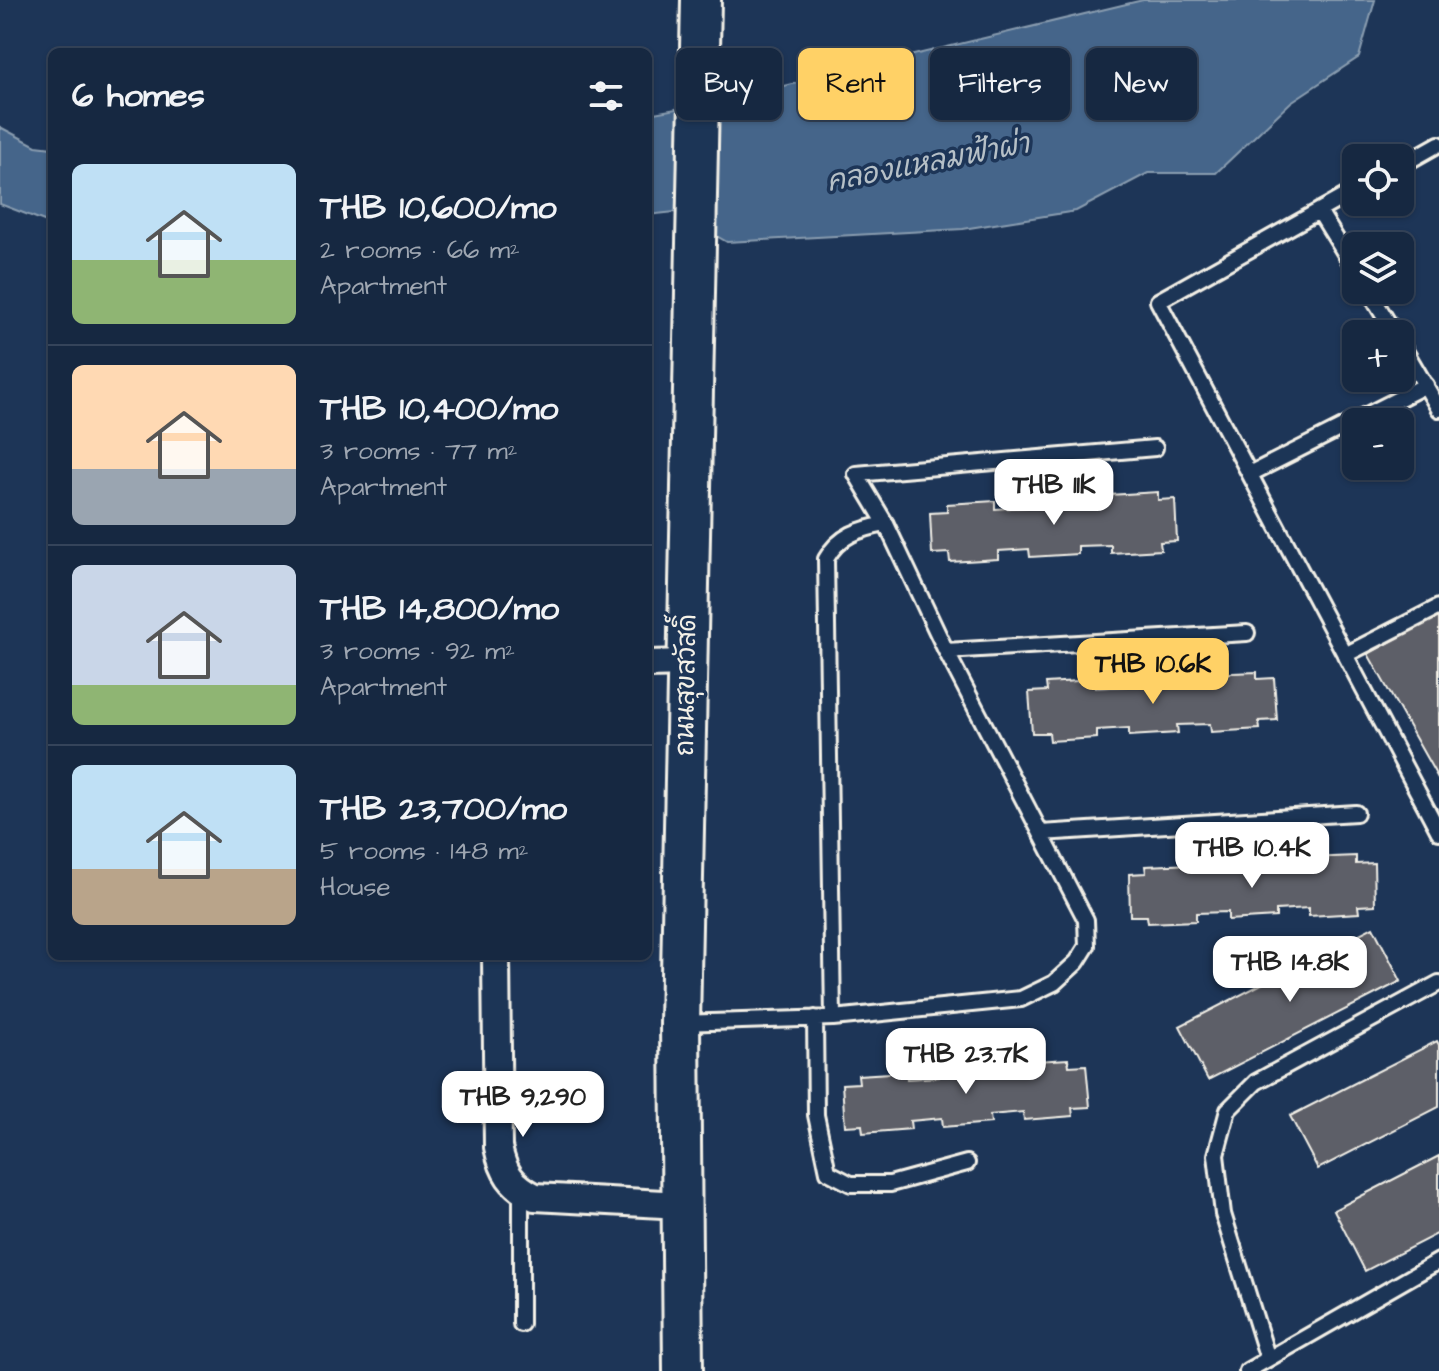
<!DOCTYPE html>
<meta charset="utf-8">
<style>
:root{--surface:#162841;--page:#1f3048;--text:#f1f3f6;--muted:#9ea6b1;--line:#35445a;--accent:#ffd166}
body{margin:0;font-family:"Architects Daughter","Playpen Sans Thai",sans-serif;background:var(--page);color:var(--text);height:100vh;display:flex;flex-direction:column;font-size:30px;white-space:nowrap}
*{box-sizing:border-box;margin:0}
p{font-size:26px;color:var(--muted)}
.icon{flex:none;width:44px;height:44px;fill:none;stroke:currentColor;stroke-width:2;stroke-linecap:round;stroke-linejoin:round}
.map{position:relative;flex:1;overflow:hidden}
.sheet{position:absolute;left:48px;top:48px;width:604px;height:912px;display:flex;flex-direction:column;background:var(--surface);border-radius:12px;box-shadow:0 2px 6px #0004,0 0 0 2px var(--line)}
.sheet>*{flex:none}
.banner{position:absolute;left:676px;top:48px;width:642px;height:72px;display:flex;gap:16px}
.controls{position:absolute;left:1342px;top:144px;display:grid;gap:16px}
.controls a{display:grid;place-items:center;width:72px;height:72px;border-radius:12px;background:var(--surface);box-shadow:0 2px 6px #0004,0 0 0 2px var(--line);font-size:40px}
.price{position:absolute;translate:-50% -68px;padding:0 18px;border-radius:16px;background:#fff;color:#222;font-size:26px;line-height:52px;filter:drop-shadow(0 2px 4px #0008)}
.price::after{content:'';position:absolute;left:50%;top:48px;width:24px;height:18px;margin-left:-12px;background:inherit;clip-path:polygon(0 0,100% 0,50% 100%)}
.price.on{background:var(--accent);color:#111}
ul{padding:0;list-style:none}
li{display:flex;align-items:center;gap:24px;height:200px;padding:0 24px}
li+li{border-top:2px solid var(--line)}
li span{display:grid;place-items:center;flex:none;width:224px;height:160px;border-radius:12px;color:#555}
li>.icon{margin-inline-start:auto}
span .icon{width:96px;height:96px;fill:#fffc;stroke-width:1}
li b{font-size:34px}
h2{display:flex;justify-content:space-between;align-items:center;height:96px;padding:0 24px;font-size:34px}
.pill{padding:0 28px;border-radius:12px;background:var(--surface);box-shadow:0 2px 6px #0004,0 0 0 2px var(--line);font-size:28px;line-height:72px}
.pill.on{background:var(--accent);color:#111}
.map>svg:first-child{display:block}
.water{fill:#44658a;stroke:#8a9db0;stroke-width:2}
.building{fill:#5d5e68;stroke:#f4f1e8;stroke-width:2}
.lines{fill:none;stroke-linecap:round;stroke-linejoin:round}
.lane-casing{stroke:#f4f1e8;stroke-width:20}
.street-casing{stroke:#f4f1e8;stroke-width:32}
.secondary-casing{stroke:#f4f1e8;stroke-width:44}
.lane{stroke:#1d3557;stroke-width:14}
.street{stroke:#1d3557;stroke-width:26}
.secondary{stroke:#1d3557;stroke-width:38}
.labels{text-anchor:middle;dominant-baseline:central;stroke-width:7;stroke-linejoin:round;paint-order:stroke}
.street-label{font-size:26px;fill:#f4f1e8;stroke:#1d3557}
.water-label{font-size:28px;font-style:italic;fill:#b6c0c7;stroke:#1d3557}
</style>
<div class="map">
<svg width="1439" height="1371" viewBox="0 0 1439 1371">
<rect width="100%" height="100%" fill="#1d3557"/>
<filter id="ink" filterUnits="userSpaceOnUse"><feTurbulence type="fractalNoise" baseFrequency=".0125" numOctaves="2"/><feDisplacementMap in="SourceGraphic" scale="16" xChannelSelector="R" yChannelSelector="G"/><feConvolveMatrix kernelMatrix="1 2 1 2 8 2 1 2 1" color-interpolation-filters="sRGB"/></filter>
<g filter="url(#ink)">
<!-- water -->
<path class="water" d="M1143 0H1375L1359 57 1291 102 1216 173H1148L1076 211 963 229 727 242 675 212 648 215V114L726 100Z
M0 127 36 146 52 148V224L0 204Z"/>
<!-- building -->
<path class="building" d="M1158 492V500L1175 499 1177 541 1160 542 1161 550 1111 553V545L1078 546V554L1030 557 1029 549 998 551V559L950 562 949 553 932 554 930 513 947 512V504L995 501V509L1028 507 1027 500 1077 497V504L1109 503V495Z
M1439 615V780L1368 654Z
M1257 672V679L1274 678 1277 720 1259 721 1260 729 1211 732 1210 724 1177 725 1178 733 1129 736V728L1097 730V738L1050 741 1049 733H1032L1029 692 1047 691 1046 683 1094 680 1095 688 1127 686 1126 679 1176 676 1177 684 1209 682 1208 674Z
M1356 856V864L1374 863 1375 905 1358 906 1359 913 1309 916V908L1276 910V917L1228 920V912L1196 913V921L1148 923 1147 916H1130L1129 874 1146 873 1145 866 1194 864V871L1226 870V862L1276 860V868L1308 866 1307 858Z
M1373 927 1401 981 1208 1080 1180 1026Z
M1437 1041 1439 1045V1107L1318 1169 1290 1116Z
M1068 1059 1069 1066 1086 1065 1090 1107 1072 1108 1073 1116 1024 1120 1023 1112 990 1115 991 1123 943 1127 942 1118 910 1121 911 1129 863 1133 862 1125 845 1126 842 1084 859 1083 858 1075 906 1072 907 1079 939 1077 938 1069 988 1065 989 1073 1021 1070 1020 1062Z
M1439 1156V1233L1365 1271 1334 1210Z"/>
<g class="lines">
<defs>
<path id="lane" d="M1400 166 1439 144
M1356 190 1158 301 1439 832
M1319 211 1356 271
M1368 290 1395 334
M1400 342 1439 409
M1250 474 1426 385
M946 651 1247 633
M1345 655 1439 607
M1041 833 1356 813
M815 1018 816 1115 828 1172 851 1184H890L967 1163
M833 1018 826 559C839 535 860 529 886 524
M680 1023 833 1018 1021 999 1054 983 1077 962 1087 946 1086 920 946 651 886 524 856 474 1155 448
M521 1190V1324
M1268 1359 1223 1214 1216 1155 1228 1110 1256 1082 1439 983
M1247 1371 1439 1261"/>
<path id="street" d="M648 664 686 663
M496 956 498 1147C503 1172 511 1185 535 1197L681 1205"/>
<path id="secondary" d="M683 1371 680 1023 701 0"/>
</defs>
<!-- lane casing -->
<use href="#lane" class="lane-casing"/>
<!-- street casing -->
<use href="#street" class="street-casing"/>
<!-- secondary casing -->
<use href="#secondary" class="secondary-casing"/>
<!-- lane -->
<use href="#lane" class="lane"/>
<!-- street -->
<use href="#street" class="street"/>
<!-- secondary -->
<use href="#secondary" class="secondary"/>
</g>
</g>
<g class="labels">
<!-- street labels -->
<g class="street-label">
<text transform="translate(686 685) rotate(-89)">ถนนสุขสวัสดิ์</text>
</g>
<!-- water labels -->
<g class="water-label">
<text transform="translate(928 163) rotate(-11)">คลองแหลมฟ้าผ่า</text>
</g>
</g>
</svg>
<div class="controls">
<a><svg class="icon" aria-label="locate" viewBox="0 0 24 24"><circle cx="12" cy="12" r="6"/><path d="M12 2v4M12 18v4M2 12h4M18 12h4"/></svg></a>
<a><svg class="icon" aria-label="layers" viewBox="0 0 24 24"><path d="M12 4l9 5-9 5-9-5zM3 14l9 5 9-5"/></svg></a>
<a>+</a>
<a>−</a>
</div>
<b class="price" style="left:1054px;top:527px">THB 11K</b>
<b class="price on" style="left:1153px;top:706px">THB 10.6K</b>
<b class="price" style="left:1252px;top:890px">THB 10.4K</b>
<b class="price" style="left:1290px;top:1004px">THB 14.8K</b>
<b class="price" style="left:966px;top:1096px">THB 23.7K</b>
<b class="price" style="left:523px;top:1139px">THB 9,290</b>
<div class="banner">
<a class="pill">Buy</a>
<a class="pill on">Rent</a>
<a class="pill">Filters</a>
<a class="pill">New</a>
</div>
<section class="sheet">
<h2>6 homes<svg class="icon" aria-label="filters" viewBox="0 0 24 24"><path d="M4 7h16M4 17h16"/><circle cx="9" cy="7" r="2"/><circle cx="15" cy="17" r="2"/></svg></h2>
<ul>
<li><span style="background:linear-gradient(#bfe0f5 60%,#8fb573 0)"><svg class="icon" aria-label="home" viewBox="0 0 24 24"><path d="M3 11l9-7 9 7M6 9v11h12V9"/></svg></span><div><b>THB 10,600/mo</b><p>2 rooms · 66 m²</p><p>Apartment</p></div></li>
<li><span style="background:linear-gradient(#ffd9b3 65%,#9aa5b1 0)"><svg class="icon" aria-label="home" viewBox="0 0 24 24"><path d="M3 11l9-7 9 7M6 9v11h12V9"/></svg></span><div><b>THB 10,400/mo</b><p>3 rooms · 77 m²</p><p>Apartment</p></div></li>
<li><span style="background:linear-gradient(#c9d6e8 75%,#8fb573 0)"><svg class="icon" aria-label="home" viewBox="0 0 24 24"><path d="M3 11l9-7 9 7M6 9v11h12V9"/></svg></span><div><b>THB 14,800/mo</b><p>3 rooms · 92 m²</p><p>Apartment</p></div></li>
<li><span style="background:linear-gradient(#bfe0f5 65%,#b9a48a 0)"><svg class="icon" aria-label="home" viewBox="0 0 24 24"><path d="M3 11l9-7 9 7M6 9v11h12V9"/></svg></span><div><b>THB 23,700/mo</b><p>5 rooms · 148 m²</p><p>House</p></div></li>
</ul>
</section>
</div>
